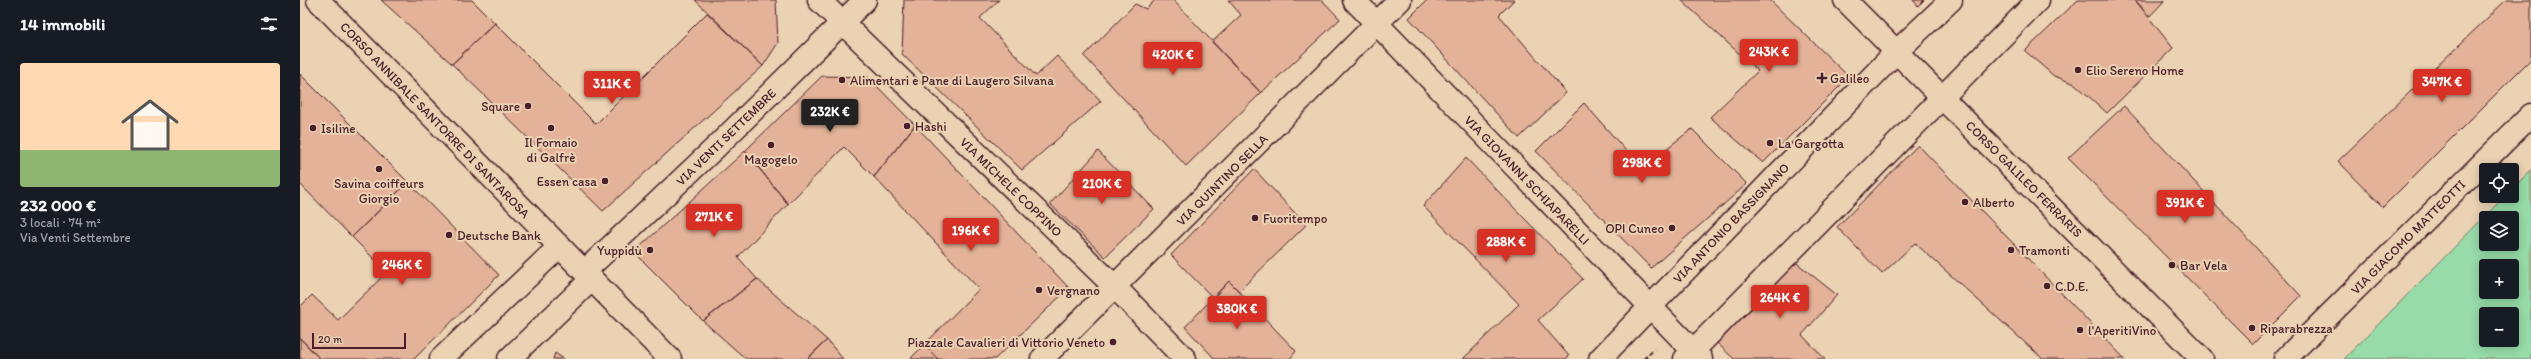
<!DOCTYPE html>
<html lang="it">
<meta charset="utf-8">
<style>
:root{--surface:#171b24;--page:#20242c;--text:#f1f3f6;--muted:#9ea1a6;--line:#363941;--accent:#d93025}
body{margin:0;font-family:Itim,sans-serif;background:var(--page);color:var(--text);height:100vh;display:flex;flex-direction:column;font-size:15px;white-space:nowrap}
*{box-sizing:border-box;margin:0}
p{font-size:13px;color:var(--muted)}
.icon{flex:none;width:22px;height:22px;fill:none;stroke:currentColor;stroke-width:2;stroke-linecap:round;stroke-linejoin:round}
.map{position:relative;flex:1;overflow:hidden}
.side{display:flex;flex-direction:column;background:var(--surface);width:300px}
.side>*{flex:none}
.fabs{position:absolute;left:2179px;top:163px;display:grid;gap:8px}
.fabs a{display:grid;place-items:center;width:40px;height:40px;border-radius:4px;background:var(--surface);box-shadow:0 2px 10px #0003;font-size:20px}
.scale{position:absolute;left:12px;bottom:10px;width:94px;box-sizing:border-box;padding-left:4px;border:2px solid #4a1f2b;border-top:0;font-size:11px;line-height:14px;white-space:nowrap;color:#4a1f2b;-webkit-text-stroke:3px #ead2b2;paint-order:stroke}
.price{position:absolute;translate:-50% -34px;padding:0 9px;border-radius:4px;background:var(--accent);color:#fff;font-size:13px;line-height:26px;filter:drop-shadow(0 1px 2px #0008)}
.price::after{content:'';position:absolute;left:50%;top:24px;width:12px;height:9px;margin-left:-6px;background:inherit;clip-path:polygon(0 0,100% 0,50% 100%)}
.price.selected{background:#222;color:#fff}
ul{padding:0;list-style:none}
li{display:grid;align-content:center;gap:8px;height:212px;padding:0 20px}
li+li{border-top:1px solid var(--line)}
li span{display:grid;place-items:center;height:124px;border-radius:4px;color:#555}
li>.icon{margin-inline-start:auto}
span .icon{width:72px;height:72px;fill:#fffc;stroke-width:1}
li b{font-size:17px}
h2{display:flex;justify-content:space-between;align-items:center;height:48px;padding:0 20px;font-size:17px}
main{display:flex;flex:1;min-height:0}
.map>svg:first-child{display:block}
.green{fill:#96dba8;stroke:#707d6a;fill-rule:evenodd}
.building{fill:#e3b298;stroke:#4a1f2b}
.lines{fill:none;stroke-linecap:round;stroke-linejoin:round}
.minor-casing{stroke:#4a1f2b;stroke-width:25}
.tertiary-casing{stroke:#4a1f2b;stroke-width:25}
.path{stroke:#4a1f2b;stroke-width:2.5;stroke-dasharray:4 3;stroke-linecap:butt}
.minor{stroke:#ead2b2;stroke-width:22}
.tertiary{stroke:#ead2b2;stroke-width:22}
.poi-dot{fill:#4a1f2b;stroke:#ead2b2;stroke-width:1.5}
.labels{text-anchor:middle;dominant-baseline:central;stroke-width:4;stroke-linejoin:round;paint-order:stroke}
.poi-label{font-size:13px;fill:#4a1f2b;stroke:#ead2b2;text-anchor:start}
.street-label{font-size:13px;fill:#4a1f2b;stroke:#ead2b2}
</style>
<main>
<section class="side">
<h2>14 immobili<svg class="icon" aria-label="filters" viewBox="0 0 24 24"><path d="M4 7h16M4 17h16"/><circle cx="9" cy="7" r="2"/><circle cx="15" cy="17" r="2"/></svg></h2>
<ul>
<li><span style="background:linear-gradient(#ffd9b3 70%,#8fb573 0)"><svg class="icon" aria-label="home" viewBox="0 0 24 24"><path d="M3 11l9-7 9 7M6 9v11h12V9"/></svg></span><div><b>232 000 €</b><p>3 locali · 74 m²</p><p>Via Venti Settembre</p></div></li>
</ul>
</section>
<div class="map">
<svg width="2231" height="359" viewBox="0 0 2231 359">
<rect width="100%" height="100%" fill="#ead2b2"/>
<filter id="ink" filterUnits="userSpaceOnUse"><feTurbulence type="fractalNoise" baseFrequency=".025" numOctaves="2"/><feDisplacementMap in="SourceGraphic" scale="8" xChannelSelector="R" yChannelSelector="G"/><feConvolveMatrix kernelMatrix="1 2 1 2 8 2 1 2 1" color-interpolation-filters="sRGB"/></filter>
<g filter="url(#ink)">
<!-- green -->
<path class="green" d="M2231 170V359H2044L2205 196H2212V189ZM2186 218H2212V244H2186ZM2186 266H2212V292H2186ZM2186 314H2212V340H2186Z"/>
<!-- building -->
<path class="building" d="M81 0H172L195 23 152 64Z
M395 0H476L478 43 463 66Z
M604 0H699L680 18 736 76 757 56 801 101 722 170 602 54Z
M855 0H873L961 93 886 166 784 56 835 4 846 9Z
M928 0H1022L1040 19 961 93 912 42 941 15Z
M1127 0H1214L1199 15 1266 93 1219 138 1109 18Z
M1381 0H1470L1549 77 1463 163 1410 117 1458 71Z
M1613 0H1624L1618 6Z
M1778 0H1835L1873 48 1807 113 1775 84 1754 76 1725 51Z
M1835 0H1865L1850 16Z
M2206 0H2231V59L2083 207 2038 161Z
M407 13 463 66 303 211 152 64 195 23 296 124Z
M0 74 108 182 52 237 0 184Z
M522 76 568 77 615 125 574 177 544 147 488 204 445 151Z
M1284 103 1341 168 1392 129 1447 184 1351 268 1236 151Z
M1824 106 2001 296 1953 344 1768 158Z
M615 125 769 288 695 359H638L624 345 679 289 574 177Z
M1618 145 1825 359H1743L1615 243 1582 274 1537 227Z
M445 151 488 204 438 257 457 279 403 321 334 252Z
M798 151 854 209 805 257 750 204Z
M1166 158 1283 279 1238 320 1269 356 1266 359H1163L1219 304 1123 206Z
M954 169 1006 225 939 291 929 281 913 298 871 255Z
M108 182 199 275 114 359H20L0 338V307L12 295 38 320 87 272 52 237Z
M1493 260 1537 295 1502 335 1525 359H1434L1417 343Z
M457 279 527 340 507 359H446L403 321Z
M929 281 996 351 990 359H915L885 327Z
M0 338 20 359H0Z
M527 340 543 359H507Z
M624 345 638 359H610Z
M255 353 264 359H253Z"/>
<g class="lines">
<defs>
<path id="minor" d="M18 0 370 359
M519 0 815 287 885 359
M1054 0 1401 359
M285 271 416 147 565 0
M141 359 260 246
M209 359 292 279
M742 359 1100 0
M1300 359 1596 52 1651 0
M1385 359 1738 0
M1985 359 2231 115"/>
<path id="tertiary" d="M1545 0 1902 359"/>
</defs>
<!-- minor casing -->
<use href="#minor" class="minor-casing"/>
<!-- tertiary casing -->
<use href="#tertiary" class="tertiary-casing"/>
<!-- path -->
<path class="path" d="M1344 359 1354 349"/>
<!-- minor -->
<use href="#minor" class="minor"/>
<!-- tertiary -->
<use href="#tertiary" class="tertiary"/>
</g>
</g>
<!-- markers -->
<g class="poi-dot">
<circle cx="1778" cy="70" r="4"/>
<path d="M1520 72h4v4h4v4h-4v4h-4v-4h-4v-4h4z"/>
<circle cx="542" cy="80" r="4"/>
<circle cx="228" cy="106" r="4"/>
<circle cx="607" cy="126" r="4"/>
<circle cx="13" cy="128" r="4"/>
<circle cx="251" cy="128" r="4"/>
<circle cx="1470" cy="143" r="4"/>
<circle cx="471" cy="145" r="4"/>
<circle cx="79" cy="169" r="4"/>
<circle cx="305" cy="181" r="4"/>
<circle cx="1665" cy="202" r="4"/>
<circle cx="955" cy="218" r="4"/>
<circle cx="1372" cy="228" r="4"/>
<circle cx="149" cy="235" r="4"/>
<circle cx="350" cy="250" r="4"/>
<circle cx="1711" cy="250" r="4"/>
<circle cx="1872" cy="265" r="4"/>
<circle cx="1747" cy="286" r="4"/>
<circle cx="739" cy="290" r="4"/>
<circle cx="1952" cy="328" r="4"/>
<circle cx="1780" cy="330" r="4"/>
<circle cx="813" cy="342" r="4"/>
</g>
<g class="labels">
<!-- poi labels -->
<g class="poi-label">
<text x="1786" y="70">Elio Sereno Home</text>
<text x="1530" y="78">Galileo</text>
<text x="550" y="80">Alimentari e Pane di Laugero Silvana</text>
<text x="220" y="106" text-anchor="end">Square</text>
<text x="615" y="126">Hashi</text>
<text x="21" y="128">Isiline</text>
<text x="251" y="142" text-anchor="middle">Il Fornaio<tspan x="251" dy="15">di Galfrè</tspan></text>
<text x="1478" y="143">La Gargotta</text>
<text x="471" y="159" text-anchor="middle">Magogelo</text>
<text x="297" y="181" text-anchor="end">Essen casa</text>
<text x="79" y="183" text-anchor="middle">Savina coiffeurs<tspan x="79" dy="15">Giorgio</tspan></text>
<text x="1673" y="202">Alberto</text>
<text x="963" y="218">Fuoritempo</text>
<text x="1364" y="228" text-anchor="end">OPI Cuneo</text>
<text x="157" y="235">Deutsche Bank</text>
<text x="342" y="250" text-anchor="end">Yuppidù</text>
<text x="1719" y="250">Tramonti</text>
<text x="1880" y="265">Bar Vela</text>
<text x="1755" y="286">C.D.E.</text>
<text x="747" y="290">Vergnano</text>
<text x="1960" y="328">Riparabrezza</text>
<text x="1788" y="330">l'AperitiVino</text>
<text x="805" y="342" text-anchor="end">Piazzale Cavalieri di Vittorio Veneto</text>
</g>
<!-- street labels -->
<g class="street-label">
<text transform="translate(135 120) rotate(46)">CORSO ANNIBALE SANTORRE DI SANTAROSA</text>
<text transform="translate(426 137) rotate(-44)">VIA VENTI SETTEMBRE</text>
<text transform="translate(1724 179) rotate(45)">CORSO GALILEO FERRARIS</text>
<text transform="translate(922 180) rotate(-45)">VIA QUINTINO SELLA</text>
<text transform="translate(1227 180) rotate(46)">VIA GIOVANNI SCHIAPARELLI</text>
<text transform="translate(711 187) rotate(44)">VIA MICHELE COPPINO</text>
<text transform="translate(1431 223) rotate(-46)">VIA ANTONIO BASSIGNANO</text>
<text transform="translate(2108 237) rotate(-45)">VIA GIACOMO MATTEOTTI</text>
</g>
</g>
</svg>
<div class="fabs">
<a><svg class="icon" aria-label="locate" viewBox="0 0 24 24"><circle cx="12" cy="12" r="6"/><path d="M12 2v4M12 18v4M2 12h4M18 12h4"/></svg></a>
<a><svg class="icon" aria-label="layers" viewBox="0 0 24 24"><path d="M12 4l9 5-9 5-9-5zM3 14l9 5 9-5"/></svg></a>
<a>+</a>
<a>−</a>
</div>
<div class="scale">20 m</div>
<b class="price" style="left:1469px;top:73px">243K €</b>
<b class="price" style="left:873px;top:76px">420K €</b>
<b class="price" style="left:2142px;top:103px">347K €</b>
<b class="price" style="left:312px;top:105px">311K €</b>
<b class="price selected" style="left:530px;top:133px">232K €</b>
<b class="price" style="left:1342px;top:184px">298K €</b>
<b class="price" style="left:802px;top:205px">210K €</b>
<b class="price" style="left:1885px;top:224px">391K €</b>
<b class="price" style="left:414px;top:238px">271K €</b>
<b class="price" style="left:671px;top:252px">196K €</b>
<b class="price" style="left:1206px;top:263px">288K €</b>
<b class="price" style="left:102px;top:286px">246K €</b>
<b class="price" style="left:1480px;top:319px">264K €</b>
<b class="price" style="left:937px;top:330px">380K €</b>
</div>
</main>
